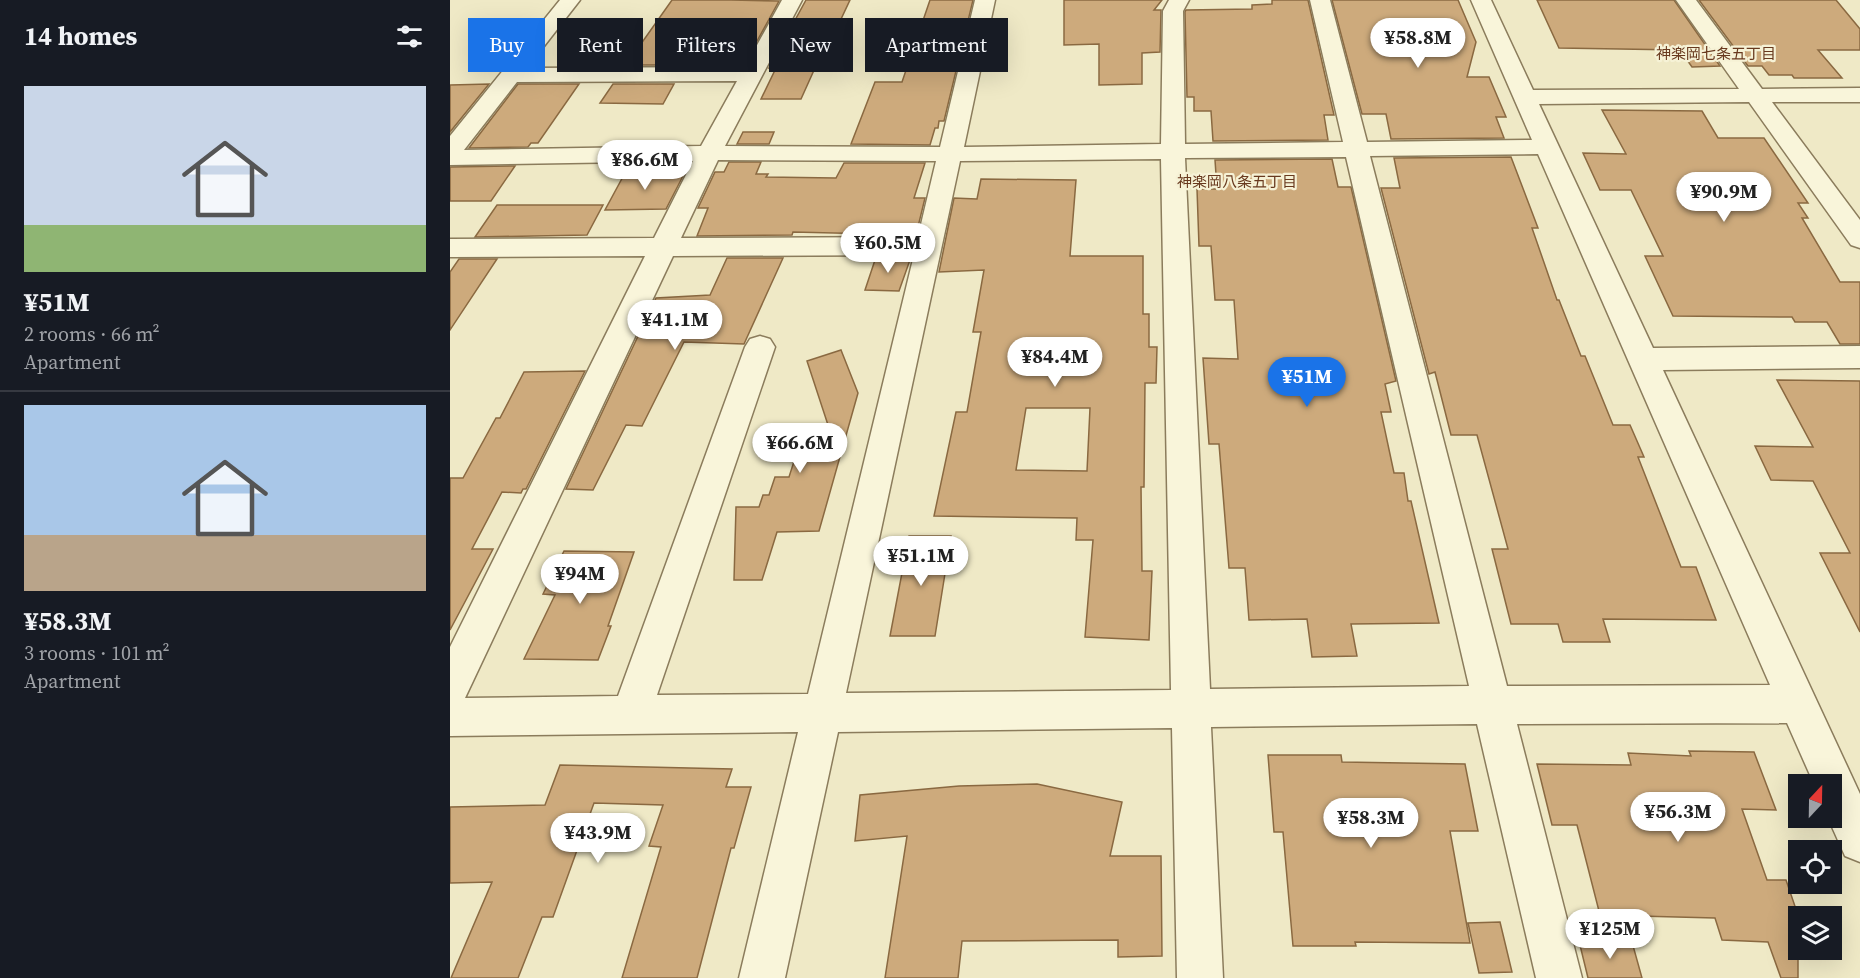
<!DOCTYPE html>
<meta charset="utf-8">
<style>
:root{--surface:#171b24;--page:#242831;--text:#f1f3f6;--muted:#9ea1a6;--line:#363941;--accent:#1a73e8}
body{margin:0;font-family:"Source Serif 4","Noto Sans JP",serif;background:var(--page);color:var(--text);height:100vh;display:flex;flex-direction:column;font-size:22px;white-space:nowrap}
*{box-sizing:border-box;margin:0}
p{font-size:20px;color:var(--muted)}
.icon{flex:none;width:33px;height:33px;fill:none;stroke:currentColor;stroke-width:2;stroke-linecap:round;stroke-linejoin:round}
.map{position:relative;flex:1;overflow:hidden}
.drawer{display:flex;flex-direction:column;background:var(--surface);width:450px}
.drawer>*{flex:none}
.banner{position:absolute;left:18px;top:18px;width:570px;height:54px;display:flex;gap:12px}
.needle{width:39px;rotate:22deg}
.buttons{position:absolute;left:1338px;top:774px;display:grid;gap:12px}
.buttons a{display:grid;place-items:center;width:54px;height:54px;border-radius:0px;background:var(--surface);box-shadow:0 6px 24px #0002;font-size:30px}
.price{position:absolute;translate:-50% -51px;padding:0 14px;border-radius:21px;background:#fff;color:#222;font-size:20px;line-height:39px;filter:drop-shadow(0 2px 3px #0008)}
.price::after{content:'';position:absolute;left:50%;top:36px;width:18px;height:14px;margin-left:-9px;background:inherit;clip-path:polygon(0 0,100% 0,50% 100%)}
.price.current{background:var(--accent);color:#fff}
ul{padding:0;list-style:none}
li{display:grid;align-content:center;gap:12px;height:318px;padding:0 24px}
li+li{border-top:2px solid var(--line)}
li span{display:grid;place-items:center;height:186px;border-radius:0px;color:#555}
li>.icon{margin-inline-start:auto}
span .icon{width:108px;height:108px;fill:#fffc;stroke-width:1}
li b{font-size:26px}
h2{display:flex;justify-content:space-between;align-items:center;height:72px;padding:0 24px;font-size:26px}
.pill{padding:0 21px;border-radius:0px;background:var(--surface);box-shadow:0 6px 24px #0002;font-size:21px;line-height:54px}
.pill.current{background:var(--accent);color:#fff}
main{display:flex;flex:1;min-height:0}
.map>svg:first-child{display:block}
.building{fill:#cdaa7c;stroke:#8a6941;stroke-width:1.5;fill-rule:evenodd}
.lines{fill:none;stroke-linecap:round;stroke-linejoin:round}
.minor-casing{stroke:#8b7c5c;stroke-width:3}
.minor{fill:#f9f5da;fill-rule:evenodd}
.labels{text-anchor:middle;dominant-baseline:central;stroke-width:4.5;stroke-linejoin:round;paint-order:stroke}
.far-neighbourhood-label{font-size:15px;fill:#68391e;stroke:#f6f2d6}
</style>
<main>
<section class="drawer">
<h2>14 homes<svg class="icon" aria-label="filters" viewBox="0 0 24 24"><path d="M4 7h16M4 17h16"/><circle cx="9" cy="7" r="2"/><circle cx="15" cy="17" r="2"/></svg></h2>
<ul>
<li><span style="background:linear-gradient(#c9d6e8 75%,#8fb573 0)"><svg class="icon" aria-label="home" viewBox="0 0 24 24"><path d="M3 11l9-7 9 7M6 9v11h12V9"/></svg></span><div><b>¥51M</b><p>2 rooms · 66 m²</p><p>Apartment</p></div></li>
<li><span style="background:linear-gradient(#a9c7e8 70%,#b9a48a 0)"><svg class="icon" aria-label="home" viewBox="0 0 24 24"><path d="M3 11l9-7 9 7M6 9v11h12V9"/></svg></span><div><b>¥58.3M</b><p>3 rooms · 101 m²</p><p>Apartment</p></div></li>
</ul>
</section>
<div class="map">
<svg width="1410" height="978" viewBox="0 0 1410 978">
<rect width="100%" height="100%" fill="#efe9c6"/>
<!-- building -->
<path class="building" d="M222 0H281L329 1 294 65H176Z
M356 0H400L368 68H365L351 99H311L326 68H319Z
M480 0H523L494 121H489L488 128H485L480 145 401 144 425 82H452Z
M614 0H712L704 10H711L710 52 692 53V84L649 85V44L614 45Z
M822 0H858L884 115H874L878 140 763 141 761 111H744V97H737L735 12 736 10 802 9V5L822 4Z
M882 0H1008L1026 42 1017 77H1039L1056 117H1046L1054 138 941 139 936 114H912Z
M1087 0H1224L1270 66 1242 67 1230 50 1109 48Z
M1249 0H1386L1410 29V50H1368L1392 78H1344L1342 75H1319L1312 66H1298Z
M39 84 0 132V85Z
M68 84H129L88 143H81L78 147 19 148Z
M163 84H224L213 104 150 103Z
M1152 110 1252 111 1268 138H1314L1358 203H1348L1358 218H1352L1390 282H1410V344H1390L1377 322H1345L1342 317 1223 316 1195 256H1213L1181 190H1150L1133 153 1176 154Z
M293 132H324L319 144H287Z
M1061 157 1088 228H1082L1107 300H1109L1131 356H1135L1163 425H1180L1194 457H1188L1231 567H1246L1266 620 1153 619 1160 642H1113L1108 624H1061L1042 549H1058L1027 435H1001L985 372 979 374 931 188H950L944 158Z
M882 159 888 187H901L946 381 935 384 941 412H931L944 473H954L958 501H961L989 623 901 624 907 656 862 657 857 619 799 620 795 568H779L769 444H759L753 358 788 359 784 300H765L761 246H749L747 189H767L765 160Z
M279 162H311L306 174H318L316 177 386 178 394 163H475L464 198H475L466 235 343 232 342 235 247 236 258 208H248L265 172H274Z
M65 166 41 201H0V167Z
M235 172 216 209 155 210 175 173Z
M531 179 626 180 620 256H693V314H699V347H707L706 383H695L694 487H691L692 571H702L699 640 635 637 643 540H626L627 518 484 516 506 412H517L531 332H523L534 270 489 272 504 198 527 199ZM576 408H640L637 471 566 470Z
M47 205H153L137 235 25 237Z
M426 257H461L449 291 415 290Z
M277 258H333L294 344 234 342 192 426 176 425 143 490 116 489 206 298 260 295Z
M9 259H47L0 330V272Z
M391 350 408 393 369 531 327 532 312 580H284L286 507H309L313 495H319L325 477H339L355 427 379 428 357 361Z
M135 371 76 489H73L71 493 52 492 22 549H43L0 630V478H13L46 418H50L74 372Z
M1327 380 1410 381V632L1370 553H1400L1363 481 1321 480 1305 446 1363 447Z
M459 536H501L485 636H440Z
M114 551 184 552 158 626H161L148 660 74 659 105 595 93 594Z
M1239 751 1304 752 1326 810 1292 809 1317 880H1336L1348 915V978H1331L1318 942 1272 940 1265 918 1150 915 1127 825H1102L1087 764 1181 765 1178 753 1241 756Z
M818 755H891L892 762 1015 764 1028 831H1000L1020 943 905 942 906 946H843L833 832H824Z
M110 765 282 769 276 787H301L284 848H281L247 978H172L211 847 199 846 213 805 144 803 103 917H92L68 978H1L42 882 0 883V807L95 805Z
M587 784 672 802 660 856H711L712 956 668 957V940L512 941 508 978H435L457 836 405 841 410 795 509 786Z
M1050 922 1062 972 1029 973 1018 923Z
M1129 941 1182 942 1192 978H1138Z"/>
<g class="lines">
<defs>
<path id="minor" d="M110 0H130L77 68 295 67 332 0H352L275 146 490 147 525 0H545L514 147 711 144 713 11 719 0H739L733 11 735 144 893 142 860 0H880L917 142 1082 140 1021 0H1041L1083 90 1289 89 1226 0H1246L1312 89 1410 88V102H1322L1410 220V248L1401 245 1299 102 1089 104 1203 348 1410 346V368L1213 370 1410 794V862L1395 856 1378 818H1382V784H1364L1337 723 1067 724 1132 978H1086L1027 724 761 727 773 978H727L722 728 388 732 335 978H289L348 732 0 736V647L195 256 0 257V239L204 238 243 161 0 165V136ZM287 81 251 146 14 150 67 82ZM1088 154 1320 685 1057 686 920 156ZM896 157 1019 686 760 689 735 158ZM711 159 721 690 396 693 510 161ZM268 160 486 161 468 237 231 238ZM464 255 358 694 207 695 325 347 320 339 310 336 300 339 295 347 168 696 15 698 223 256Z"/>
</defs>
<!-- minor casing -->
<use href="#minor" class="minor-casing"/>
<!-- minor -->
<use href="#minor" class="minor"/>
</g>
<g class="labels">
<!-- far-neighbourhood labels -->
<g class="far-neighbourhood-label">
<text x="1266" y="53">神楽岡七条五丁目</text>
<text x="787" y="181">神楽岡八条五丁目</text>
</g>
</g>
</svg>
<div class="buttons">
<a><svg class="needle" viewBox="-14 -14 28 28"><path d="M0-13l5 13h-10z" fill="#e53935"/><path d="M0 13l5-13h-10z" fill="#9ea1a6"/></svg></a>
<a><svg class="icon" aria-label="locate" viewBox="0 0 24 24"><circle cx="12" cy="12" r="6"/><path d="M12 2v4M12 18v4M2 12h4M18 12h4"/></svg></a>
<a><svg class="icon" aria-label="layers" viewBox="0 0 24 24"><path d="M12 4l9 5-9 5-9-5zM3 14l9 5 9-5"/></svg></a>
</div>
<b class="price" style="left:968px;top:69px">¥58.8M</b>
<b class="price" style="left:195px;top:191px">¥86.6M</b>
<b class="price" style="left:1274px;top:223px">¥90.9M</b>
<b class="price" style="left:438px;top:274px">¥60.5M</b>
<b class="price" style="left:225px;top:351px">¥41.1M</b>
<b class="price" style="left:605px;top:388px">¥84.4M</b>
<b class="price current" style="left:857px;top:408px">¥51M</b>
<b class="price" style="left:350px;top:474px">¥66.6M</b>
<b class="price" style="left:471px;top:587px">¥51.1M</b>
<b class="price" style="left:130px;top:605px">¥94M</b>
<b class="price" style="left:1228px;top:843px">¥56.3M</b>
<b class="price" style="left:921px;top:849px">¥58.3M</b>
<b class="price" style="left:148px;top:864px">¥43.9M</b>
<b class="price" style="left:1160px;top:960px">¥125M</b>
<div class="banner">
<a class="pill current">Buy</a>
<a class="pill">Rent</a>
<a class="pill">Filters</a>
<a class="pill">New</a>
<a class="pill">Apartment</a>
</div>
</div>
</main>
